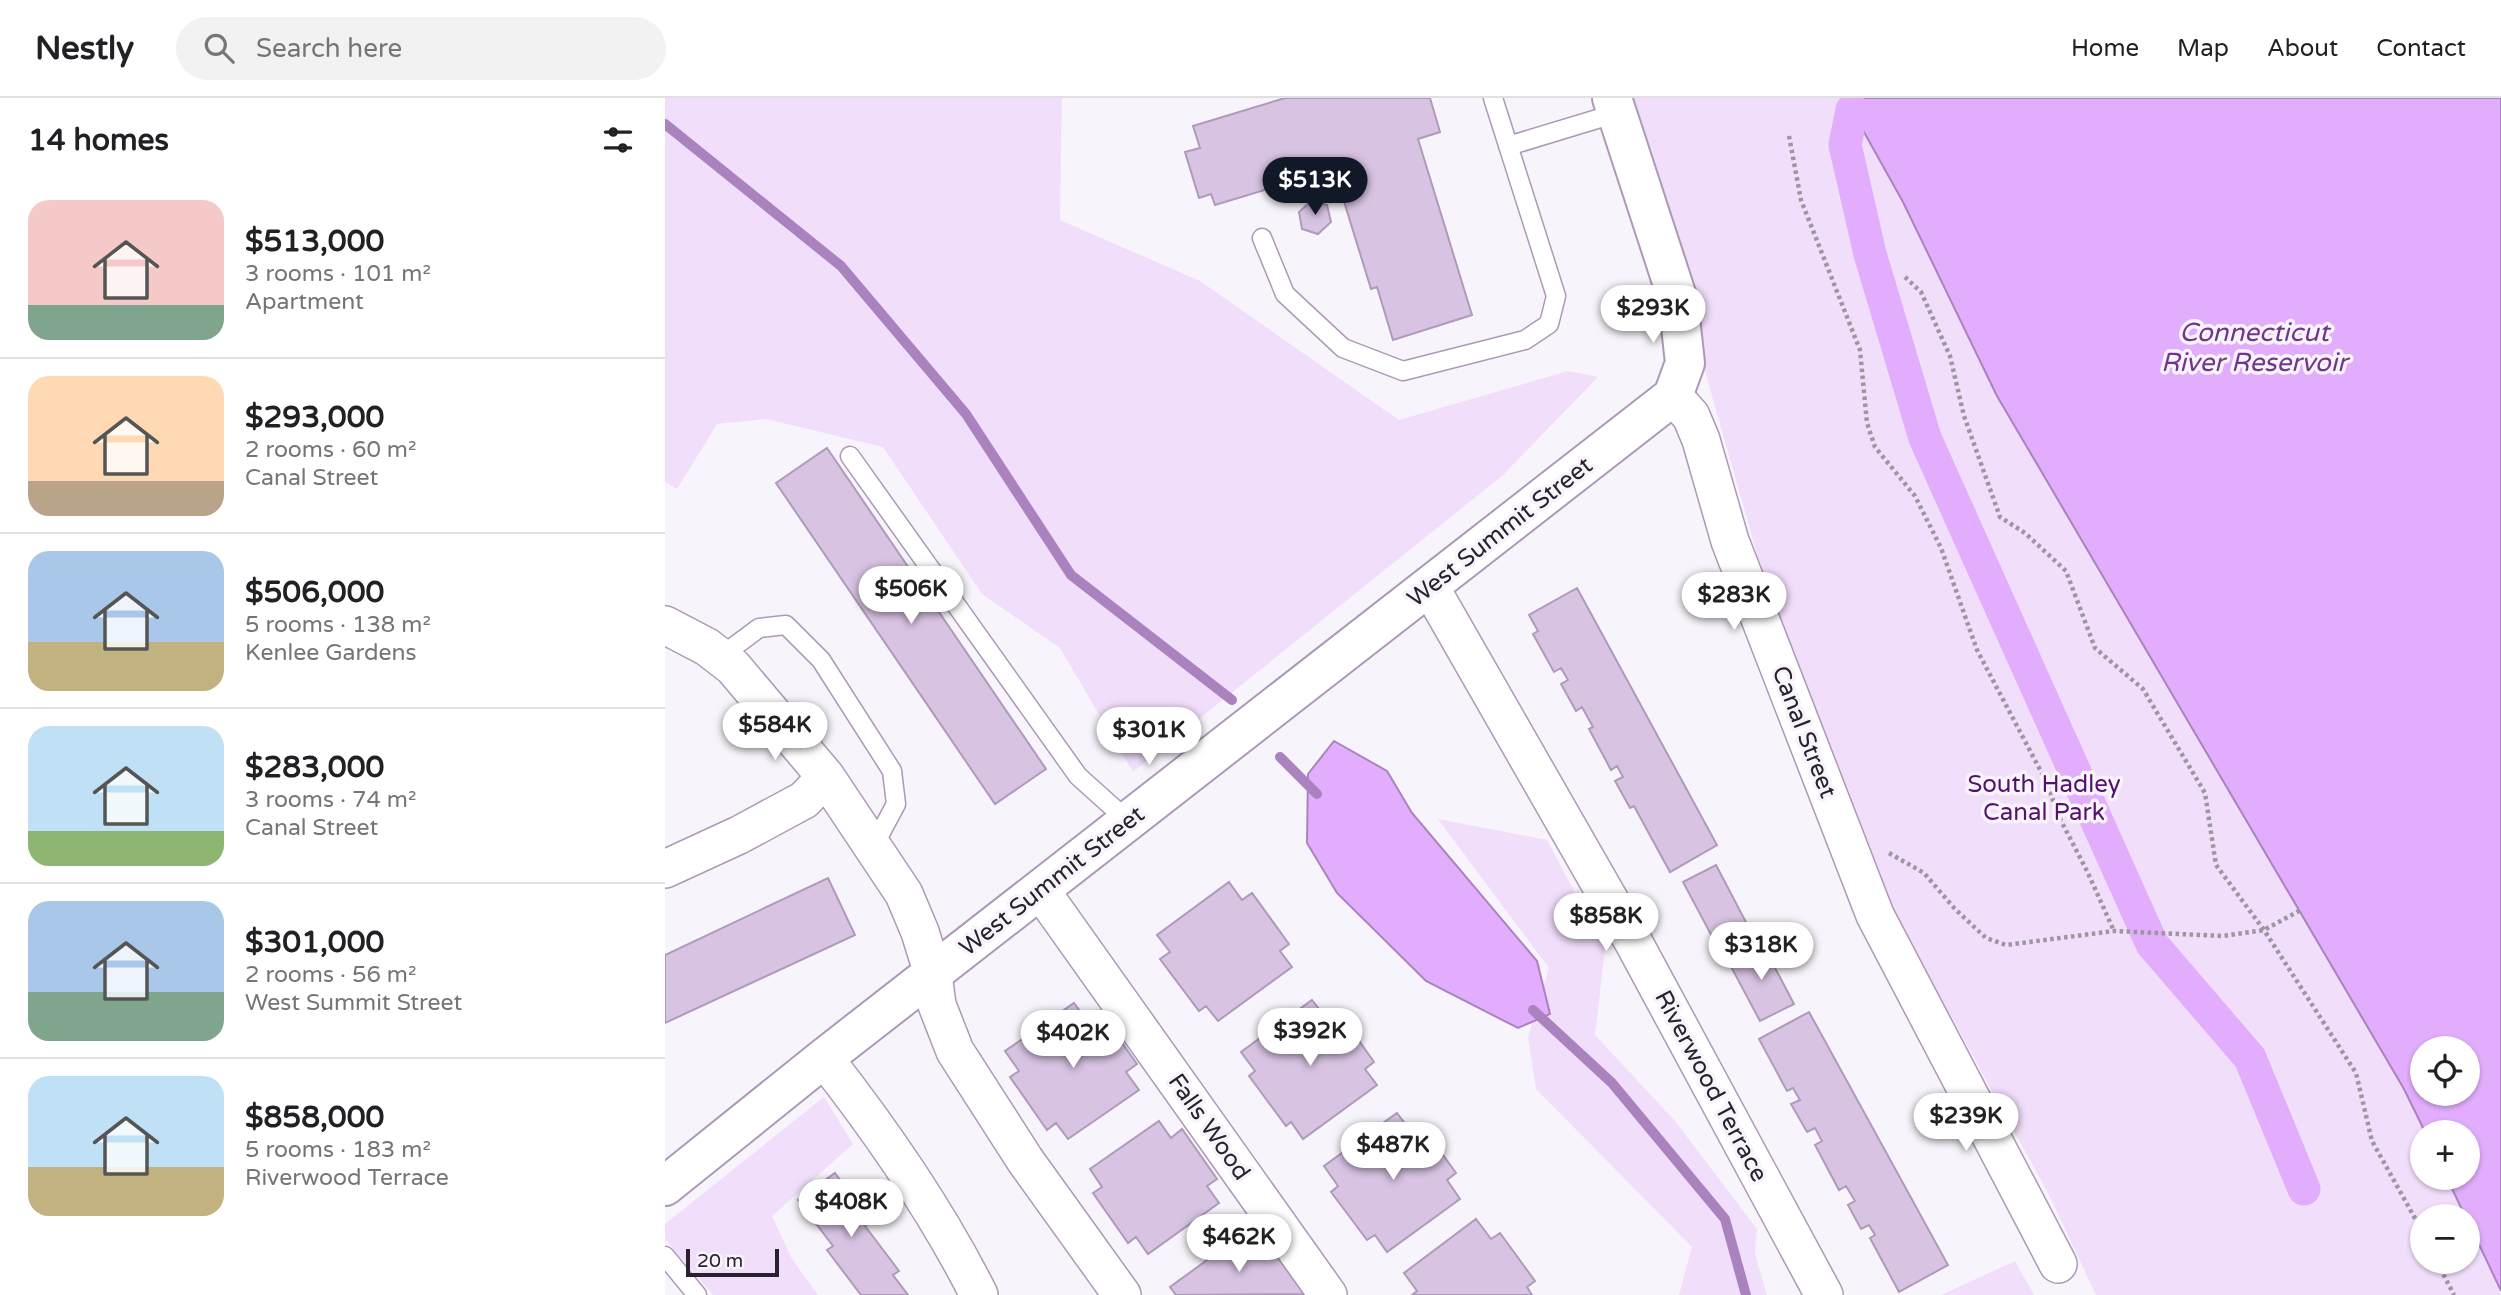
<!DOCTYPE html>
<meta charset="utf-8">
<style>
:root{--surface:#fff;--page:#f2f2f2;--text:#202124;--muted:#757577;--line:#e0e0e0;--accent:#111827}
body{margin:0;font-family:"Varela Round",sans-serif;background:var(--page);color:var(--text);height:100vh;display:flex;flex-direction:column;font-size:26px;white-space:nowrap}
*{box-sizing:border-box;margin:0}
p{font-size:23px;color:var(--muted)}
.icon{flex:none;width:38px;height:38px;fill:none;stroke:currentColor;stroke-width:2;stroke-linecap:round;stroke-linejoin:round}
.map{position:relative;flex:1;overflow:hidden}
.drawer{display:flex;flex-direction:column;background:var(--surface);width:665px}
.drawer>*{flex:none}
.controls{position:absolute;left:1745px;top:938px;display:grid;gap:14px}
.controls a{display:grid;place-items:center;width:70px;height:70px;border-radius:50%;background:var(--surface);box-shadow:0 2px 5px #0004;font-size:35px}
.scale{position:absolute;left:21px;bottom:18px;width:93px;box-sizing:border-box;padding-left:7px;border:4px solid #29222e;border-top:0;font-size:19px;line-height:24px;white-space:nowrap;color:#29222e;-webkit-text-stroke:5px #f8f4fb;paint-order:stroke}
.price{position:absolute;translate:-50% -60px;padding:0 16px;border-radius:24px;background:#fff;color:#222;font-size:23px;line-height:46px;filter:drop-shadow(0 2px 4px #0008)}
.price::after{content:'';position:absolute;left:50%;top:42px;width:21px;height:16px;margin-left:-10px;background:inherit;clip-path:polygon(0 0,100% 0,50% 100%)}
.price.current{background:var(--accent);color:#fff}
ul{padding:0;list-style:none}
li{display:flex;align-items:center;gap:21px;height:175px;padding:0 28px}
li+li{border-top:2px solid var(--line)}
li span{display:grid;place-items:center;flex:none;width:196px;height:140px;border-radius:21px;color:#555}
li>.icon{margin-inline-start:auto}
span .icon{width:84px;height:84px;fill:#fffc;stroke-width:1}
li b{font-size:30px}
h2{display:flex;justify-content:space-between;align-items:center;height:84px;padding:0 28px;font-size:30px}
header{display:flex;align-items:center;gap:42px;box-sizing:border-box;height:98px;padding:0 35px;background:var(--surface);border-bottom:2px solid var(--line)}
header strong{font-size:33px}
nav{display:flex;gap:38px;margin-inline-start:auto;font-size:24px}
.search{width:490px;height:63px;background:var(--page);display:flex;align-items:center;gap:18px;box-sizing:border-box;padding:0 24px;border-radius:38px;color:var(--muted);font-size:26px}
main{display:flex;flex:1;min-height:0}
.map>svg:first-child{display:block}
.green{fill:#f1defb}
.water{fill:#e1adfc;stroke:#aa83be;stroke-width:2;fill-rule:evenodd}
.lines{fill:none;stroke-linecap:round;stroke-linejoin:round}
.stream{stroke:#aa83be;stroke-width:10}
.canal{stroke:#e1adfc;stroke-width:33}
.building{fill:#d8c3e3;stroke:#ae9ab9;stroke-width:2}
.service-casing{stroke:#ad99b7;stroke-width:21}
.minor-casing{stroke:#ad99b7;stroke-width:40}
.tertiary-casing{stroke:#ad99b7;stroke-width:42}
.path{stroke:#9c969f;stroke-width:4.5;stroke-dasharray:3.5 3.5;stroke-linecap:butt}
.service{stroke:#fff;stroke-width:18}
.minor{stroke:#fff;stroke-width:37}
.tertiary{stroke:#fff;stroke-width:38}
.labels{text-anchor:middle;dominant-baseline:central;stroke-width:7;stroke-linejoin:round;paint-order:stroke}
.street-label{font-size:24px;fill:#29222e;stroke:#f8f4fb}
.park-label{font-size:24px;fill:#54116d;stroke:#f8f4fb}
.water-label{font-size:26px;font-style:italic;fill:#73348e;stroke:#f8f4fb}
</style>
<header>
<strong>Nestly</strong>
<div class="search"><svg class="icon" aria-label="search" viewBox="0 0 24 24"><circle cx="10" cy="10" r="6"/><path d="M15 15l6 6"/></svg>Search here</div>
<nav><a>Home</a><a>Map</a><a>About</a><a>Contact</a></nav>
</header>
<main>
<section class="drawer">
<h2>14 homes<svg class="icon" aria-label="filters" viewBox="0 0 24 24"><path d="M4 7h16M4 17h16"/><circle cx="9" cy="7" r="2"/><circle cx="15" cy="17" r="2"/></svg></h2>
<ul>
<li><span style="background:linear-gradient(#f6c9c9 75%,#7fa58c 0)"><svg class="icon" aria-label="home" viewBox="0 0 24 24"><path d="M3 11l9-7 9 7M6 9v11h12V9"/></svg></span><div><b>$513,000</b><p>3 rooms · 101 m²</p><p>Apartment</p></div></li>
<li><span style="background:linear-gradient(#ffd9b3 75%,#b9a48a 0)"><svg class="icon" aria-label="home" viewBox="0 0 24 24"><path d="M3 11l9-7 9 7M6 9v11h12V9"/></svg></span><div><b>$293,000</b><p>2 rooms · 60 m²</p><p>Canal Street</p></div></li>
<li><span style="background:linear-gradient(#a9c7e8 65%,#c2b280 0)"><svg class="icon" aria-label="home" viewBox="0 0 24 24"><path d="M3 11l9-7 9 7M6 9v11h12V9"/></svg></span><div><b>$506,000</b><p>5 rooms · 138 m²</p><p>Kenlee Gardens</p></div></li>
<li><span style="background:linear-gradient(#bfe0f5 75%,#8fb573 0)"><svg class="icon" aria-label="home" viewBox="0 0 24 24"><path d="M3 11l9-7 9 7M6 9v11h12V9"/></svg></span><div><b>$283,000</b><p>3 rooms · 74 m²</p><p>Canal Street</p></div></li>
<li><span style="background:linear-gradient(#a9c7e8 65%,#7fa58c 0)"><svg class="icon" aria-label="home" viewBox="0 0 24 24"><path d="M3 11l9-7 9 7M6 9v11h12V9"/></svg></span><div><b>$301,000</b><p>2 rooms · 56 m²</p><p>West Summit Street</p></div></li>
<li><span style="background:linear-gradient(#bfe0f5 65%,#c2b280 0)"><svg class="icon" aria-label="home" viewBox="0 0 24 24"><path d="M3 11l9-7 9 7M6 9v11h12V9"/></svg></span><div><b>$858,000</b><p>5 rooms · 183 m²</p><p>Riverwood Terrace</p></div></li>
</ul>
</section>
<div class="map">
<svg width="1836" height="1197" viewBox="0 0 1836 1197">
<rect width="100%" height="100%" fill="#f8f4fb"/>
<!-- green -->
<path class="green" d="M0 0H397L395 122 535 183 734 322 903 273 933 279 838 377 468 674 395 550 317 496 218 349 101 321 52 326 12 391 0 384Z
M959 0H1188L1632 809 1739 991 1760 1034H1757V1080H1782L1800 1118H1757V1164H1802L1803 1123 1836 1197H1431L1384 1097 1285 916H1261L1154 674 979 59Z
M773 721 882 742 940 851 930 937 1010 1023 1092 1131 1090 1156 1102 1197H1014L1027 1149 871 991 863 939 884 870Z
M159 999 188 1046 107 1118 127 1161 153 1197H48L0 1141V1126Z
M1350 1163 1369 1197H1276Z"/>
<!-- water -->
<path class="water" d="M1180 0H1836V1193L1803 1123 1802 1118H1800L1782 1080H1802V1034H1760L1739 991 1332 298 1238 104ZM1757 950H1802V996H1757Z
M669 643 722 673 747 715 872 863 885 916 853 930 761 883 672 795 642 745 643 676Z"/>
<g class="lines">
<!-- stream -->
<path class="stream" d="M0 26 176 168 301 316 406 477 567 602
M615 659 652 696
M868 912 947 985 1060 1121 1081 1197"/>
<!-- canal -->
<path class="canal" d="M1187 12 1180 47 1205 156 1260 340 1487 846 1585 960 1639 1091"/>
</g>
<!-- building -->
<path class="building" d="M620 0H765L775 34 753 41 807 217 728 242 712 189 706 191 669 71 550 107 546 96 534 100 520 54 535 50 528 28Z
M646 103 662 107 666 124 653 136 637 131 634 114Z
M162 350 381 671 330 706 111 385Z
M912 490 1052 747 1005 774 969 708 965 710 950 683 958 679 952 668 946 672 924 631 928 629 917 609 911 613 896 586 903 582 896 570 889 574 868 536 873 533 864 517Z
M1051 767 1083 828 1051 846 1018 784Z
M163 780 190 837 0 925V857Z
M564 784 577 802 587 795 624 846 615 853 627 869 553 923 541 908 534 913 495 861 505 854 492 837Z
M1097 845 1129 906 1095 923 1063 863Z
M647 902 662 921 673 913 709 964 700 971 712 987 638 1041 626 1024 621 1028 584 978 590 973 576 954Z
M409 905 422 923 435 914 472 966 461 974 474 992 403 1041 391 1025 382 1032 345 979 354 973 340 953Z
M1144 914 1283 1167 1234 1194 1205 1140 1210 1137 1204 1127 1196 1131 1183 1107 1190 1103 1181 1088 1174 1092 1150 1047 1157 1043 1150 1030 1142 1034 1126 1006 1135 1002 1128 990 1122 993 1094 941Z
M732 1015 745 1032 755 1025 791 1075 782 1082 795 1101 722 1154 710 1137 702 1142 666 1094 673 1088 659 1068Z
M494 1023 506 1040 517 1031 552 1081 542 1088 554 1105 483 1156 471 1139 463 1145 428 1095 437 1089 425 1071Z
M170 1075 206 1123 200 1128 234 1173 228 1177 243 1197H196L162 1152 168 1148 133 1102Z
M811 1121 826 1141 835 1135 870 1183 862 1189 867 1197H747L752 1193 739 1175Z
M575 1138 588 1157 603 1146 639 1196 511 1197 505 1189Z"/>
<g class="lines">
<defs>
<path id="service" d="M843 48 952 15
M597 140 620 196 678 250 738 273 860 242 884 226 891 198 828 0
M185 358 413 678 463 723
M55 559 94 530 121 527 156 562 227 673 231 706 208 749
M0 1158 32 1197"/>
<path id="minor" d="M1008 298 1026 318 1036 342 1065 443 1210 817 1393 1166
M765 489 969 845 1159 1197
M0 527 42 549 68 569 161 679 139 702 74 737 0 771
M161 679 239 796 255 834 268 876 272 907 290 953 360 1062 457 1197
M376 793 663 1197
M159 960C217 1034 272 1113 314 1197"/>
<path id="tertiary" d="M0 1088 159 960 1008 298 1020 265 1013 202 947 0"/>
</defs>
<!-- service casing -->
<use href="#service" class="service-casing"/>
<!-- minor casing -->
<use href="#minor" class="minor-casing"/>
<!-- tertiary casing -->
<use href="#tertiary" class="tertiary-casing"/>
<!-- path -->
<path class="path" d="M1124 38 1136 102 1195 252 1202 325 1210 349 1250 398 1276 450 1312 552 1382 685 1393 717 1422 773 1449 833
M1240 179 1256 194 1285 258 1299 318 1335 419 1360 435 1401 473 1430 550 1478 591 1540 695 1551 767 1599 832 1691 975 1707 1043 1757 1133
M1224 755 1259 775 1290 811 1321 840 1341 847 1449 833 1558 838 1599 832 1634 813
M1772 1164 1789 1197"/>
<!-- service -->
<use href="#service" class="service"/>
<!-- minor -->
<use href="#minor" class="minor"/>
<!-- tertiary -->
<use href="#tertiary" class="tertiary"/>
</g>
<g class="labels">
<!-- street labels -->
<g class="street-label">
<text transform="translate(835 434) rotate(-38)">West Summit Street</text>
<text transform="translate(1139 634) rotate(69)">Canal Street</text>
<text transform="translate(387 783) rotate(-38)">West Summit Street</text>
<text transform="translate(1046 988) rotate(62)">Riverwood Terrace</text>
<text transform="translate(544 1029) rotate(55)">Falls Wood</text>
</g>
<!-- park labels -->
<g class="park-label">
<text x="1379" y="686">South Hadley<tspan x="1379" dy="28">Canal Park</tspan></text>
</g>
<!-- water labels -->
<g class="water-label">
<text x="1589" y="234">Connecticut<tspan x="1589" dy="30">River Reservoir</tspan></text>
</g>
</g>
</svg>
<div class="controls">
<a><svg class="icon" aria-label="locate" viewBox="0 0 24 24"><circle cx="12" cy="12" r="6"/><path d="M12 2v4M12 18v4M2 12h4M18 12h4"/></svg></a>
<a>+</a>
<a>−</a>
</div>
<div class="scale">20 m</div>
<b class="price current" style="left:650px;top:119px">$513K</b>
<b class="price" style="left:988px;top:247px">$293K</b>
<b class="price" style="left:246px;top:528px">$506K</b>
<b class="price" style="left:1069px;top:534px">$283K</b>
<b class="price" style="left:110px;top:664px">$584K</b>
<b class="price" style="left:484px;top:669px">$301K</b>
<b class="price" style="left:941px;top:855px">$858K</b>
<b class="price" style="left:1096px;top:884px">$318K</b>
<b class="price" style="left:645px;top:970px">$392K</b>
<b class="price" style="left:408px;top:972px">$402K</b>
<b class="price" style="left:1301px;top:1055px">$239K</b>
<b class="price" style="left:728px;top:1084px">$487K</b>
<b class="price" style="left:186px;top:1141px">$408K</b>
<b class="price" style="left:574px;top:1176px">$462K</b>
</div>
</main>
